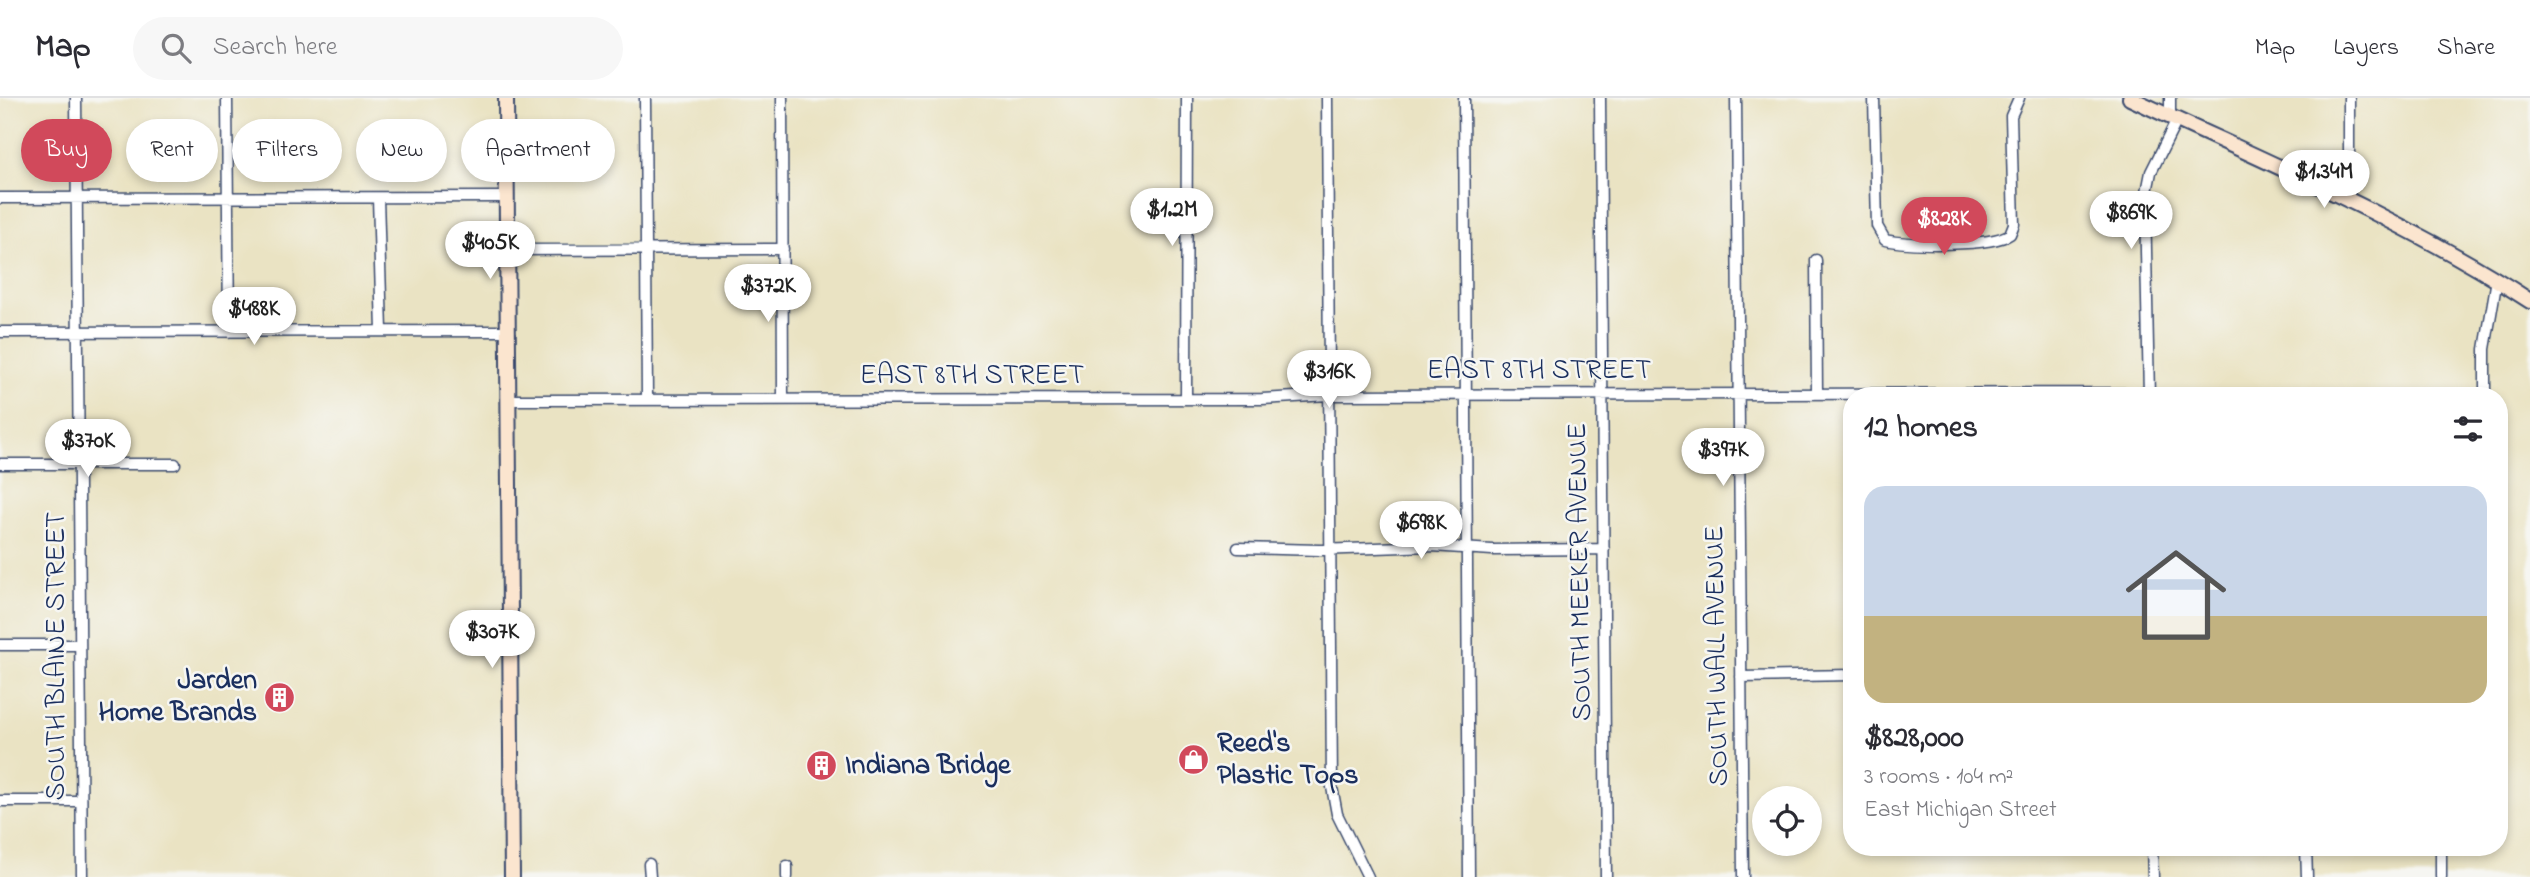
<!DOCTYPE html>
<meta charset="utf-8">
<style>
:root{--surface:#fff;--page:#f7f7f7;--text:#2b2b33;--muted:#7c7c81;--line:#e1e1e2;--accent:#d1495b}
body{margin:0;font-family:"Indie Flower",sans-serif;background:var(--page);color:var(--text);height:100vh;display:flex;flex-direction:column;font-size:26px;white-space:nowrap}
*{box-sizing:border-box;margin:0}
p{font-size:23px;color:var(--muted)}
.icon{flex:none;width:38px;height:38px;fill:none;stroke:currentColor;stroke-width:2;stroke-linecap:round;stroke-linejoin:round}
.map{position:relative;flex:1;overflow:hidden}
.drawer{position:absolute;left:1843px;top:289px;width:665px;height:469px;display:flex;flex-direction:column;background:var(--surface);border-radius:28px;box-shadow:0 4px 10px #0003}
.drawer>*{flex:none}
.top-card{position:absolute;left:21px;top:21px;width:665px;height:63px;display:flex;gap:14px}
.controls{position:absolute;left:1752px;top:688px;display:grid;gap:14px}
.controls a{display:grid;place-items:center;width:70px;height:70px;border-radius:50%;background:var(--surface);box-shadow:0 4px 10px #0003;font-size:35px}
.price{position:absolute;translate:-50% -60px;padding:0 16px;border-radius:24px;background:#fff;color:#222;font-size:23px;line-height:46px;filter:drop-shadow(0 2px 4px #0008)}
.price::after{content:'';position:absolute;left:50%;top:42px;width:21px;height:16px;margin-left:-10px;background:inherit;clip-path:polygon(0 0,100% 0,50% 100%)}
.price.current{background:var(--accent);color:#fff}
ul{padding:0;list-style:none}
li{display:grid;align-content:center;gap:14px;height:371px;padding:0 21px}
li span{display:grid;place-items:center;height:217px;border-radius:21px;color:#555}
li>.icon{margin-inline-start:auto}
span .icon{width:126px;height:126px;fill:#fffc;stroke-width:1}
li b{font-size:30px}
h2{display:flex;justify-content:space-between;align-items:center;height:84px;padding:0 21px;font-size:30px}
.pill{padding:0 24px;border-radius:32px;background:var(--surface);box-shadow:0 4px 10px #0003;font-size:24px;line-height:63px}
.pill.current{background:var(--accent);color:#fff}
header{display:flex;align-items:center;gap:42px;box-sizing:border-box;height:98px;padding:0 35px;background:var(--surface);border-bottom:2px solid var(--line)}
header strong{font-size:33px}
nav{display:flex;gap:38px;margin-inline-start:auto;font-size:24px}
.search{width:490px;height:63px;background:var(--page);display:flex;align-items:center;gap:18px;box-sizing:border-box;padding:0 24px;border-radius:38px;color:var(--muted);font-size:26px}
.map>svg:first-child{display:block}
.lines{fill:none;stroke-linecap:round;stroke-linejoin:round}
.street-casing{stroke:#3a4a6d;stroke-width:13}
.secondary-casing{stroke:#3a4a6d;stroke-width:18}
.street{stroke:#fff;stroke-width:10}
.secondary{stroke:#fbe5cf;stroke-width:14}
.labels{text-anchor:middle;dominant-baseline:central;stroke-width:5;stroke-linejoin:round;paint-order:stroke}
.street-label{font-size:28px;fill:#1b2f5e;stroke:#f6f6f2}
.poi-label{font-size:28px;font-weight:bold;fill:#1b2f5e;stroke:#f6f6f2;text-anchor:start}
</style>
<header>
<strong>Map</strong>
<div class="search"><svg class="icon" aria-label="search" viewBox="0 0 24 24"><circle cx="10" cy="10" r="6"/><path d="M15 15l6 6"/></svg>Search here</div>
<nav><a>Map</a><a>Layers</a><a>Share</a></nav>
</header>
<div class="map">
<svg width="2530" height="779" viewBox="0 0 2530 779">
<rect width="100%" height="100%" fill="#f6f6f2"/>
<filter id="ink" filterUnits="userSpaceOnUse"><feTurbulence type="fractalNoise" baseFrequency=".0143" numOctaves="2"/><feDisplacementMap in="SourceGraphic" scale="14" xChannelSelector="R" yChannelSelector="G"/><feConvolveMatrix kernelMatrix="1 2 1 2 8 2 1 2 1" color-interpolation-filters="sRGB"/></filter>
<filter id="wash" filterUnits="userSpaceOnUse"><feTurbulence type="fractalNoise" baseFrequency=".00686" numOctaves="4" result="noise"/><feDisplacementMap in="SourceGraphic" scale="28" xChannelSelector="R" yChannelSelector="G"/><feGaussianBlur stdDeviation="1.57" result="paint"/><feColorMatrix in="noise" values="0 0 0 0 0 0 0 0 0 0 0 0 0 0 0 0 0 1.4 0 .05"/><feComposite in="paint" operator="in"/></filter>
<g filter="url(#wash)">
<rect width="100%" height="100%" fill="#eae3c3"/>
</g>
<g filter="url(#ink)">
<g class="lines">
<defs>
<path id="street" d="M76 0 82 779
M227 0 229 234
M645 0 647 301
M782 0 783 301
M1327 0 1332 689 1337 716 1368 779
M1464 0 1469 779
M1600 0 1606 779
M1736 0 1743 779
M1874 0 1877 128 1885 142C1908 147 1992 149 2010 136L2014 126 2011 18 2019 0
M2170 0V19
M2349 0V105
M0 100 507 99
M378 100 382 233
M507 152 783 151
M1816 162 1817 295
M0 234 507 233
M2149 298 2145 104 2151 74 2177 22
M2485 298V251L2497 181
M1186 301 1187 0
M508 302 1262 301 1328 297 2149 295
M0 366H175
M1238 450 1319 452 1432 448 1492 452 1604 451
M0 547H80
M1741 579 1852 577
M0 703H81
M2152 749 2153 779
M2306 749 2307 779
M2441 749V779
M649 766 650 779
M787 779V768"/>
<path id="secondary" d="M506 0 512 779
M2130 0C2263 63 2407 122 2530 203"/>
</defs>
<!-- street casing -->
<use href="#street" class="street-casing"/>
<!-- secondary casing -->
<use href="#secondary" class="secondary-casing"/>
<!-- street -->
<use href="#street" class="street"/>
<!-- secondary -->
<use href="#secondary" class="secondary"/>
</g>
</g>
<!-- icons -->
<defs>
<symbol id="building-disc" viewBox="-11 -11 22 22"><circle r="9.5" fill="#d1495b" stroke="#f6f6f2"/><path d="M-4-6H4V6H1V3H-1V6H-4ZM-2.5-4.3h1.7v1.8h-1.7ZM.8-4.3h1.7v1.8H.8ZM-2.5-1h1.7V.8h-1.7ZM.8-1h1.7V.8H.8Z" fill="#fff"/></symbol>
<symbol id="shop-disc" viewBox="-11 -11 22 22"><circle r="9.5" fill="#d1495b" stroke="#f6f6f2"/><path d="M-5-2.5h2.3a2.7 3.5 0 0 1 5.4 0H5L5.5 6h-11ZM-1.5-2.5h3a1.5 2.3 0 0 0-3 0Z" fill="#fff"/></symbol>
</defs>
<g fill-rule="evenodd">
<use href="#building-disc" x="262" y="582" width="35" height="35"/>
<use href="#shop-disc" x="1176" y="644" width="35" height="35"/>
<use href="#building-disc" x="804" y="650" width="35" height="35"/>
</g>
<g class="labels">
<!-- street labels -->
<g class="street-label">
<text x="1539" y="273">EAST 8TH STREET</text>
<text x="972" y="278">EAST 8TH STREET</text>
<text transform="translate(1581 474) rotate(-91)">SOUTH MEEKER AVENUE</text>
<text transform="translate(57 558) rotate(-90)">SOUTH BLAINE STREET</text>
<text transform="translate(1718 558) rotate(-91)">SOUTH WALL AVENUE</text>
</g>
<!-- poi labels -->
<g class="poi-label">
<text x="257" y="583" text-anchor="end">Jarden<tspan x="257" dy="32">Home Brands</tspan></text>
<text x="1217" y="646">Reed's<tspan x="1217" dy="32">Plastic Tops</tspan></text>
<text x="845" y="668">Indiana Bridge</text>
</g>
</g>
</svg>
<div class="controls">
<a><svg class="icon" aria-label="locate" viewBox="0 0 24 24"><circle cx="12" cy="12" r="6"/><path d="M12 2v4M12 18v4M2 12h4M18 12h4"/></svg></a>
</div>
<b class="price" style="left:2324px;top:112px">$1.34M</b>
<b class="price" style="left:1172px;top:150px">$1.2M</b>
<b class="price" style="left:2131px;top:153px">$869K</b>
<b class="price current" style="left:1944px;top:159px">$828K</b>
<b class="price" style="left:490px;top:183px">$405K</b>
<b class="price" style="left:768px;top:226px">$372K</b>
<b class="price" style="left:254px;top:249px">$488K</b>
<b class="price" style="left:1329px;top:312px">$316K</b>
<b class="price" style="left:88px;top:381px">$370K</b>
<b class="price" style="left:1723px;top:390px">$397K</b>
<b class="price" style="left:1421px;top:463px">$698K</b>
<b class="price" style="left:492px;top:572px">$307K</b>
<div class="top-card">
<a class="pill current">Buy</a>
<a class="pill">Rent</a>
<a class="pill">Filters</a>
<a class="pill">New</a>
<a class="pill">Apartment</a>
</div>
<section class="drawer">
<h2>12 homes<svg class="icon" aria-label="filters" viewBox="0 0 24 24"><path d="M4 7h16M4 17h16"/><circle cx="9" cy="7" r="2"/><circle cx="15" cy="17" r="2"/></svg></h2>
<ul>
<li><span style="background:linear-gradient(#c9d6e8 60%,#c2b280 0)"><svg class="icon" aria-label="home" viewBox="0 0 24 24"><path d="M3 11l9-7 9 7M6 9v11h12V9"/></svg></span><div><b>$828,000</b><p>3 rooms · 104 m²</p><p>East Michigan Street</p></div></li>
</ul>
</section>
</div>
